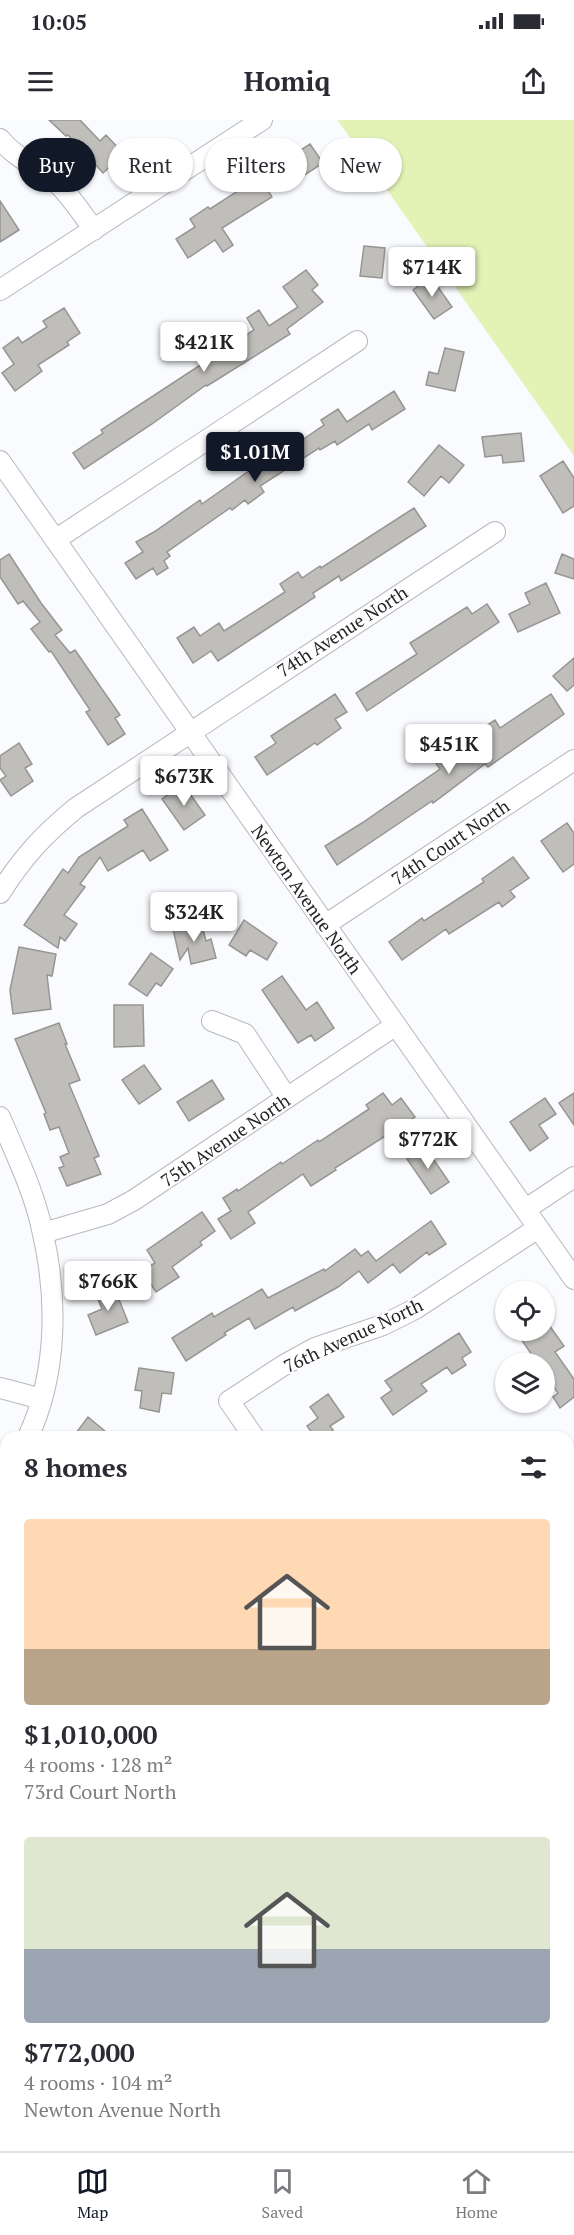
<!DOCTYPE html>
<meta charset="utf-8">
<style>
:root{--surface:#fff;--page:#f7f7f7;--text:#2b2b33;--muted:#7c7c81;--line:#e1e1e2;--accent:#111827}
body{margin:0;font-family:"PT Serif",serif;background:var(--page);color:var(--text);height:100vh;display:flex;flex-direction:column;font-size:22px;white-space:nowrap}
*{box-sizing:border-box;margin:0}
p{font-size:20px;color:var(--muted)}
.icon{flex:none;width:33px;height:33px;fill:none;stroke:currentColor;stroke-width:2;stroke-linecap:round;stroke-linejoin:round}
.map{position:relative;flex:1;overflow:hidden}
.panel{position:absolute;left:0px;top:1311px;width:574px;height:720px;display:flex;flex-direction:column;background:var(--surface);border-radius:18px 18px 0 0;box-shadow:0 2px 4px #0004}
.panel>*{flex:none}
.guide{position:absolute;left:18px;top:18px;width:538px;height:54px;display:flex;gap:12px}
.buttons{position:absolute;left:495px;top:1161px;display:grid;gap:12px}
.buttons a{display:grid;place-items:center;width:60px;height:60px;border-radius:50%;background:var(--surface);box-shadow:0 2px 4px #0004;font-size:30px}
.price{position:absolute;translate:-50% -51px;padding:0 14px;border-radius:6px;background:#fff;color:#222;font-size:20px;line-height:39px;filter:drop-shadow(0 2px 3px #0008)}
.price::after{content:'';position:absolute;left:50%;top:36px;width:18px;height:14px;margin-left:-9px;background:inherit;clip-path:polygon(0 0,100% 0,50% 100%)}
.price.current{background:var(--accent);color:#fff}
ul{padding:0;list-style:none}
li{display:grid;align-content:center;gap:12px;height:318px;padding:0 24px}
li span{display:grid;place-items:center;height:186px;border-radius:6px;color:#555}
li>.icon{margin-inline-start:auto}
span .icon{width:108px;height:108px;fill:#fffc;stroke-width:1}
li b{font-size:26px}
h2{display:flex;justify-content:space-between;align-items:center;height:72px;padding:0 24px;font-size:26px}
.tag{padding:0 21px;border-radius:27px;background:var(--surface);box-shadow:0 2px 4px #0004;font-size:21px;line-height:54px}
.tag.current{background:var(--accent);color:#fff}
.status{display:flex;justify-content:space-between;align-items:center;height:42px;padding:0 30px;background:var(--surface);direction:ltr}
.status svg{height:16px;fill:currentColor}
header{display:flex;justify-content:space-between;align-items:center;height:78px;padding:0 24px;background:var(--surface);font-size:27px;font-weight:700}
.dock{display:flex;justify-content:space-around;align-items:center;height:84px;border-top:2px solid var(--line);background:var(--surface);font-size:16px;color:var(--muted)}
.dock a{display:grid;justify-items:center;gap:3px}
.dock .current{color:var(--accent)}
.map>svg:first-child{display:block}
.green{fill:#e3f3b6}
.building{fill:#c0bebb;stroke:#979592;stroke-width:1.5}
.lines{fill:none;stroke-linecap:round;stroke-linejoin:round}
.minor-casing{stroke:#b7b9bc;stroke-width:22}
.minor{stroke:#fff;stroke-width:20}
.labels{text-anchor:middle;dominant-baseline:central;stroke-width:4.5;stroke-linejoin:round;paint-order:stroke}
.street-label{font-size:18px;fill:#242526;stroke:#fff}
</style>
<div class="status"><b>10:05</b><svg viewBox="0 0 49 12"><path d="M0 12V9h3v3zM5 12V6h3v6zM10 12V3h3v9zM15 12V0h3v12zM26 1h20v11H26zM47 4h2v5h-2z"/></svg></div>
<header><svg class="icon" aria-label="menu" viewBox="0 0 24 24"><path d="M4 6h16M4 12h16M4 18h16"/></svg>Homiq<svg class="icon" aria-label="share" viewBox="0 0 24 24"><path d="M12 15V3M7 8l5-5 5 5M5 13v7h14v-7"/></svg></header>
<div class="map">
<svg width="574" height="2031" viewBox="0 0 574 2031">
<rect width="100%" height="100%" fill="#f9fbfe"/>
<!-- green -->
<path class="green" d="M337 0H574V336L352 20Z"/>
<!-- building -->
<path class="building" d="M49 0H80L100 21 106 15 124 34 103 53 68 15 66 16Z
M310 24 323 43 297 60 295 57 269 72 272 77 222 108 233 125 223 132 215 120 188 138 176 119 195 107 190 99 208 87 210 89Z
M0 81 19 110 0 122Z
M364 126 385 128 382 158 360 156Z
M306 150 318 165 312 170 323 182 287 209 290 214 207 266 206 265 152 304 84 349 73 333 103 313 101 310 254 210 247 198 259 190 269 206 298 187 283 167Z
M431 157 452 187 434 199 413 170Z
M64 188 80 213 67 222 69 225 38 245 42 251 15 271 2 253 14 244 3 228 18 217 22 223 47 207 43 201Z
M445 228 464 232 455 271 426 265 429 252 438 254Z
M394 271 405 289 372 310 369 304 337 325 335 321 320 330 319 328 260 366 264 372 248 384 245 380 232 390 230 388 167 432 170 436 164 441 168 448 157 455 153 448 136 459 125 443 143 432 136 422 154 412 200 380 202 384 260 343 259 341 296 317 299 322 324 305 321 300 338 289 347 302Z
M521 313 524 341 503 343 502 335 485 337 482 317Z
M439 325 464 345 449 363 441 356 424 376 408 362Z
M563 341 574 358V386L563 393 540 356Z
M414 388 426 406 341 461 339 456 313 473 315 477 218 541 211 531 193 543 177 518 194 507 200 516 219 503 224 511 285 472 280 464 298 452 302 458 320 446 321 448Z
M9 434 41 483 62 510 55 515 70 533 75 530 120 595 115 598 125 614 108 625 86 592 90 590 51 531 49 532 31 509 40 502 23 481 18 484 0 457V440Z
M562 434 574 439V459L555 453Z
M546 463 560 493 518 512 509 494 530 484 525 473Z
M487 484 499 502 367 591 356 573 417 534 410 523 467 487 472 494Z
M574 538V565L567 571 553 556Z
M335 574 347 592 335 599 341 608 317 625 315 623 267 655 255 637 276 623 271 616Z
M551 574 564 594 488 647 485 644 433 683 432 681 337 745 325 726 362 703 440 649 427 630 442 619 457 640 480 624 473 614 495 600 500 608Z
M19 623 32 644 25 648 33 661 11 676 0 660 6 656 0 648V636Z
M183 664 205 695 184 710 162 679Z
M142 689 168 730 150 741 143 730 108 751 100 737 80 764 85 767 64 795 77 804 65 821 60 817 58 828 24 805 63 749 68 753 79 737 128 706 124 700Z
M567 703 574 713V744L563 752 541 721Z
M513 737 529 758 510 771 515 777 502 787 499 782 449 814 446 809 402 840 389 822 422 798 424 801 484 762 482 759Z
M244 800 277 823 267 840 250 830 246 836 229 825Z
M201 802 206 821 211 819 216 838 191 844 188 828 180 840 173 809Z
M19 827 56 834 52 856 47 855 51 889 13 894 10 870Z
M151 833 173 849 161 866 156 863 147 876 129 864Z
M282 856 306 890 317 882 334 908 315 921 311 915 298 923 262 870Z
M114 885H143L144 926 114 927Z
M59 903 67 924H65L80 960 69 964 99 1036 94 1038 101 1054 67 1066 59 1048 64 1046 60 1037 69 1033 59 1007 50 1010 44 994 46 993 15 919Z
M144 945 161 969 139 984 122 960Z
M212 960 224 979 189 1001 177 982Z
M383 973 392 985 401 978 415 997 335 1048 336 1050 311 1066 303 1054 248 1092 255 1103 231 1119 218 1099 231 1091 223 1078 237 1069 238 1071 281 1042 282 1044 318 1020 319 1022 369 989 366 985Z
M574 973V1005L559 983Z
M545 978 556 994 539 1005 548 1018 530 1031 510 1002Z
M425 1027 449 1062 431 1074 407 1039Z
M202 1092 215 1111 200 1122 202 1125 172 1147 179 1157 156 1172 142 1151 155 1143 147 1130Z
M431 1101 446 1124 429 1135 427 1132 400 1153 393 1144 368 1163 359 1151 338 1167 295 1191 293 1187 255 1209 249 1198 224 1213 226 1215 186 1241 172 1218 212 1193 214 1197 262 1169 268 1178 324 1149 325 1151 355 1129 361 1136 368 1131 376 1141Z
M114 1167 128 1202 96 1215 88 1195 102 1189 96 1174Z
M544 1198 564 1226 555 1232 574 1259V1277L560 1288 553 1277 558 1273 544 1253V1244H538L515 1210H544Z
M459 1213 471 1232 462 1238 466 1245 452 1254 447 1247 421 1264 427 1271 393 1295 381 1278 392 1270 385 1261Z
M139 1248 174 1253 171 1274 162 1273 159 1292 140 1288 142 1271 135 1270Z
M328 1274 344 1297 330 1306 333 1310 323 1317H315L307 1306 318 1298 310 1287Z
M88 1297 112 1317H73Z"/>
<g class="lines">
<defs>
<path id="minor" d="M0 19C16 39 41 48 59 65 72 78 83 95 94 110
M0 170 262 0
M0 341 574 1159
M55 420 357 221
M0 773C23 737 43 715 76 688L495 412
M325 805 574 640
M212 901 245 914 287 978
M0 997C16 1035 35 1073 43 1114 58 1180 57 1255 28 1317
M526 1089 574 1057
M43 1113 108 1094 134 1080 396 905
M0 1268 42 1279
M254 1317 229 1281 284 1245 315 1228 383 1205 415 1189 538 1108
M0 1368 6 1359
M0 1396 6 1400
M568 1709 574 1705
M568 1761 574 1769
M0 1765 6 1773
M181 2025 185 2031
M480 2025 484 2031"/>
</defs>
<!-- minor casing -->
<use href="#minor" class="minor-casing"/>
<!-- minor -->
<use href="#minor" class="minor"/>
</g>
<g class="labels">
<!-- street labels -->
<g class="street-label">
<text transform="translate(342 511) rotate(-33)">74th Avenue North</text>
<text transform="translate(450 722) rotate(-34)">74th Court North</text>
<text transform="translate(307 779) rotate(55)">Newton Avenue North</text>
<text transform="translate(225 1020) rotate(-34)">75th Avenue North</text>
<text transform="translate(353 1215) rotate(-25)">76th Avenue North</text>
</g>
</g>
</svg>
<div class="buttons">
<a><svg class="icon" aria-label="locate" viewBox="0 0 24 24"><circle cx="12" cy="12" r="6"/><path d="M12 2v4M12 18v4M2 12h4M18 12h4"/></svg></a>
<a><svg class="icon" aria-label="layers" viewBox="0 0 24 24"><path d="M12 4l9 5-9 5-9-5zM3 14l9 5 9-5"/></svg></a>
</div>
<b class="price" style="left:432px;top:178px">$714K</b>
<b class="price" style="left:204px;top:253px">$421K</b>
<b class="price current" style="left:255px;top:363px">$1.01M</b>
<b class="price" style="left:449px;top:655px">$451K</b>
<b class="price" style="left:184px;top:687px">$673K</b>
<b class="price" style="left:194px;top:823px">$324K</b>
<b class="price" style="left:428px;top:1050px">$772K</b>
<b class="price" style="left:108px;top:1192px">$766K</b>
<div class="guide">
<a class="tag current">Buy</a>
<a class="tag">Rent</a>
<a class="tag">Filters</a>
<a class="tag">New</a>
</div>
<section class="panel">
<h2>8 homes<svg class="icon" aria-label="filters" viewBox="0 0 24 24"><path d="M4 7h16M4 17h16"/><circle cx="9" cy="7" r="2"/><circle cx="15" cy="17" r="2"/></svg></h2>
<ul>
<li><span style="background:linear-gradient(#ffd9b3 70%,#b9a48a 0)"><svg class="icon" aria-label="home" viewBox="0 0 24 24"><path d="M3 11l9-7 9 7M6 9v11h12V9"/></svg></span><div><b>$1,010,000</b><p>4 rooms · 128 m²</p><p>73rd Court North</p></div></li>
<li><span style="background:linear-gradient(#dfe7d0 60%,#9aa5b1 0)"><svg class="icon" aria-label="home" viewBox="0 0 24 24"><path d="M3 11l9-7 9 7M6 9v11h12V9"/></svg></span><div><b>$772,000</b><p>4 rooms · 104 m²</p><p>Newton Avenue North</p></div></li>
</ul>
</section>
</div>
<nav class="dock">
<a class="current"><svg class="icon" aria-label="map" viewBox="0 0 24 24"><path d="M3 6l6-2 6 2 6-2v14l-6 2-6-2-6 2zM9 4v14M15 6v14"/></svg>Map</a>
<a><svg class="icon" aria-label="saved" viewBox="0 0 24 24"><path d="M7 4h10v16l-5-4-5 4z"/></svg>Saved</a>
<a><svg class="icon" aria-label="home" viewBox="0 0 24 24"><path d="M3 11l9-7 9 7M6 9v11h12V9"/></svg>Home</a>
</nav>
